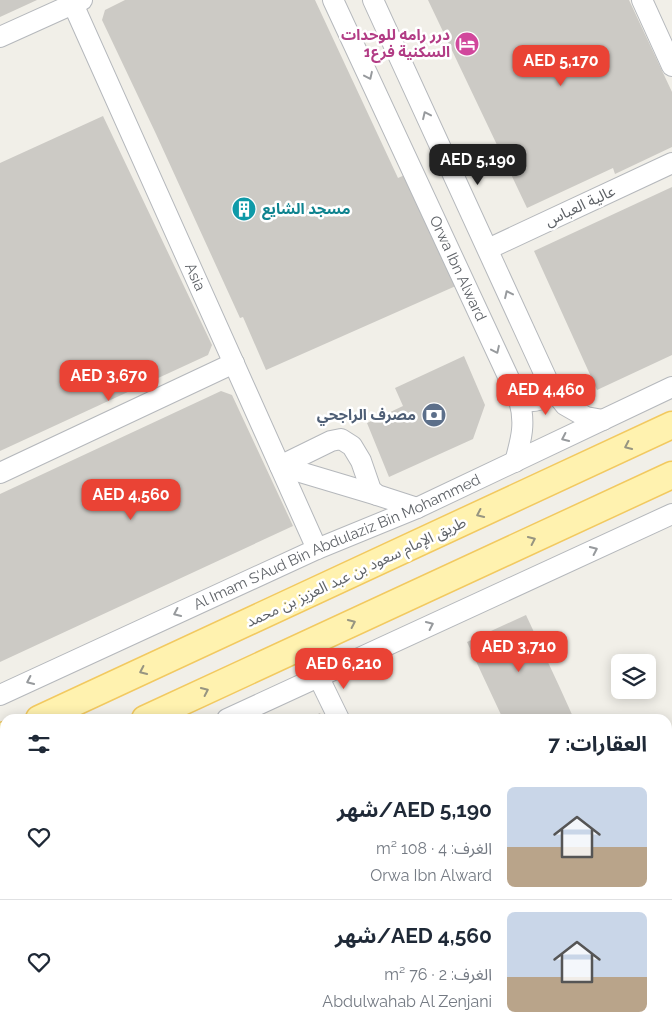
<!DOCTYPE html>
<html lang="ar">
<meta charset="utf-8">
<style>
:root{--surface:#fff;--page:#f2f2f3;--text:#1f2937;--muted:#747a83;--line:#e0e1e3;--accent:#ea4335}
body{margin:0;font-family:Raleway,"Noto Sans Arabic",sans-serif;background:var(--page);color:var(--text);direction:rtl;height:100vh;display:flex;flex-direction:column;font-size:19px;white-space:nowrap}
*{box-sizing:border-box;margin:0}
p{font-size:16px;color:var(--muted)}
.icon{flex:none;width:28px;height:28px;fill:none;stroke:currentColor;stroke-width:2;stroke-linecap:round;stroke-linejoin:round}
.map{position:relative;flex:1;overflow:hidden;direction:ltr}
.panel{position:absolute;left:0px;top:714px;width:672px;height:321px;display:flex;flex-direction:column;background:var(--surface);border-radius:15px 15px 0 0;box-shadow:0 2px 12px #0003;direction:rtl}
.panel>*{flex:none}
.buttons{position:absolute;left:611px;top:654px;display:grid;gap:10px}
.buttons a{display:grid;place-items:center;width:45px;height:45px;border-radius:8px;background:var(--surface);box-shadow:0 2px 12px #0003;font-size:25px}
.price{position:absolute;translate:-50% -42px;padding:0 11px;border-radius:10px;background:var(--accent);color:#fff;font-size:16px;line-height:32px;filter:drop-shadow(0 1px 2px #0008)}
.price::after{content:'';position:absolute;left:50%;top:30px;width:15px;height:11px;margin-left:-8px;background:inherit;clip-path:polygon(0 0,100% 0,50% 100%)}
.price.on{background:#222;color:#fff}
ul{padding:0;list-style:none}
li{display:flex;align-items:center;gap:15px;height:125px;padding:0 25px}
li+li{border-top:1px solid var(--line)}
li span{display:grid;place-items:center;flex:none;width:140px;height:100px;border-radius:8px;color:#555}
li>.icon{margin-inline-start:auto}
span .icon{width:60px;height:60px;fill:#fffc;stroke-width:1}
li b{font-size:21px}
h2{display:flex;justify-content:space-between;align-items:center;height:60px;padding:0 25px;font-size:21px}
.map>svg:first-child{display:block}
.building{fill:#cccac5}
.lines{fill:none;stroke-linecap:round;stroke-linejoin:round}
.minor-casing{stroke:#b5b8bc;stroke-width:22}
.major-casing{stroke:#f2c960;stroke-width:29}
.minor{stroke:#fff;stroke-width:20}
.major{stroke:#fff2af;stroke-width:26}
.oneway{stroke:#979a9d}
.oneway2{stroke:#979581}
.labels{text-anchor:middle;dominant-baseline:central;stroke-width:5;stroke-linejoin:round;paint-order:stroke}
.hotel-label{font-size:15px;font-weight:bold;fill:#b23c85;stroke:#fff;text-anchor:end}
.street-label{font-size:15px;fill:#5f6368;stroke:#fff}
.culture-label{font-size:15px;font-weight:bold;fill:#0d838f;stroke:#fff;text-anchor:start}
.service-label{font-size:15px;font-weight:bold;fill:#4e5e75;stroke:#fff;text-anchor:end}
</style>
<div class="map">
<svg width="672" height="1034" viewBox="0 0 672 1034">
<rect width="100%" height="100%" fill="#f1efe8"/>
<!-- building -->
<path class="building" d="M0 0H37L0 17Z
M125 0H315L398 178 407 174 458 285 266 370 243 317 240 318 156 134 102 20 105 10Z
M428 0H629L672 92V147L615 174 613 168 527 208Z
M103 116 212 345 208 355 0 451V163Z
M672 187V355L597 390 534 251Z
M464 356 485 405 473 439 389 477 367 423 403 406 395 388Z
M221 391 232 395 293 526 0 662V494Z
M526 615 560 688 574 719H503L467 642Z
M320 713 323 719H307Z
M672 759V913L668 916V761Z
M5 859V914L0 903V861Z
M672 941V1034H612L610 1030H668V943Z
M0 975 5 986V1030H10L1 1034H0Z
M82 1030H197L199 1034H73Z
M225 1030H367L369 1034H227Z
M392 1030H473L475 1034H394Z
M495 1030H582L583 1034H497Z"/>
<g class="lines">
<defs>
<g id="minor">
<path id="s1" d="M333 0 519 400C526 423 521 440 515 462"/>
<path d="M373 0 550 386 565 405 586 417 603 420"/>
<path d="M642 0 672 66"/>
<path id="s2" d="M73 4 317 549"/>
<path d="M0 37 82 0"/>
<path d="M488 249 672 163"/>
<path d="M519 400C536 403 543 402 550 386"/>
<path d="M280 466 331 441 341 439 352 446 361 461 371 490 377 495 417 508"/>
<path d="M280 466 377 495"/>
<path d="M0 473 234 363"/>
<path d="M318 676 339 719"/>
<path id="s3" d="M0 695 317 549 417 508 672 387"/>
<path d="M227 719 672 514"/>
<path d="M668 745 672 743"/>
<path d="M0 825 5 822"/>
<path d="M668 926 672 924"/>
<path d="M0 944 5 955"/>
<path d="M208 1030 210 1034"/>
<path d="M376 1030 378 1034"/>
<path d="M485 1030 487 1034"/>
<path d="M591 1030 593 1034"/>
<path d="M34 1034 43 1030"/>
</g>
<path id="major" d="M39 719 672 425
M145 719 672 475
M0 737 5 735
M0 786 5 783"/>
</defs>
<!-- minor casing -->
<use href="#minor" class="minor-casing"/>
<!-- major casing -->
<use href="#major" class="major-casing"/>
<!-- minor -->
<use href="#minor" class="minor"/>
<!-- major -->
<use href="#major" class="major"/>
</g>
<!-- one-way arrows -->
<defs><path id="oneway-chevron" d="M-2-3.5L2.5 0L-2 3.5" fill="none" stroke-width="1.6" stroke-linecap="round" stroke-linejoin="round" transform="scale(1.25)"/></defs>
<g class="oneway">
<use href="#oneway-chevron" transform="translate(369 76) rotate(65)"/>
<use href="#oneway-chevron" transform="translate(426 115) rotate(-115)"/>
<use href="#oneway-chevron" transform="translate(508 294) rotate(-115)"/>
<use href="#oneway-chevron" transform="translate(496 350) rotate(65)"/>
<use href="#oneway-chevron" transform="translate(565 438) rotate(155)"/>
<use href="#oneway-chevron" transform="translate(594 550) rotate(-25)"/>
<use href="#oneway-chevron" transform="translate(177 613) rotate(155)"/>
<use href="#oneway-chevron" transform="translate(430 625) rotate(-25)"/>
<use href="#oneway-chevron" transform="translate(30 681) rotate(155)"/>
</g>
<g class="oneway2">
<use href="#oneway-chevron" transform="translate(628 446) rotate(155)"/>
<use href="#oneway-chevron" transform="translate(480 514) rotate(155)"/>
<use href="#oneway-chevron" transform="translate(532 540) rotate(-25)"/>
<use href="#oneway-chevron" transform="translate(352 623) rotate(-25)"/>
<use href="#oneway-chevron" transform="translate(143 671) rotate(155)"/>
<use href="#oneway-chevron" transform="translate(205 691) rotate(-25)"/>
</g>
<!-- icons -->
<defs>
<symbol id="hotel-disc" viewBox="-11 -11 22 22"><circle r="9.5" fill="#d1479c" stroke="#fff"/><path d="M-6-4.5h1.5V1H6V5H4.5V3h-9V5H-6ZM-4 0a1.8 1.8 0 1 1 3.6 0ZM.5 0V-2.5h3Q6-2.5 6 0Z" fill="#fff"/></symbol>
<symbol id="building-disc" viewBox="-11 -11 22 22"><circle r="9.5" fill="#0f9aa8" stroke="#fff"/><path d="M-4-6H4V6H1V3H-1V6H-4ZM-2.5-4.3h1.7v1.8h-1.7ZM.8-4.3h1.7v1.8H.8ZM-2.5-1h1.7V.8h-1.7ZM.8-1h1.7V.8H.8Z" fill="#fff"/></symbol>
<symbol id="bank-disc" viewBox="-11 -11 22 22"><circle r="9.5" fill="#5c6f8a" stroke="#fff"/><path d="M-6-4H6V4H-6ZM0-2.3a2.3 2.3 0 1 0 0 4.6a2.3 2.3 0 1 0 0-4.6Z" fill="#fff"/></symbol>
</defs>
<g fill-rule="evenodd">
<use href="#hotel-disc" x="453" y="30" width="28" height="28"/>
<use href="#building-disc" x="230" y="195" width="28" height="28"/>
<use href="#bank-disc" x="420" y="401" width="28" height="28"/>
</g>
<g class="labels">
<!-- hotel labels -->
<g class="hotel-label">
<text x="450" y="35">درر رامه للوحدات<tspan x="450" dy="17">السكنية فرع1</tspan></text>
</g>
<!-- street labels -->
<g class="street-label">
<text transform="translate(580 206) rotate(-25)">عالية العباس</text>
<text stroke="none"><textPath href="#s1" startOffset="296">Orwa Ibn Alward</textPath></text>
<text stroke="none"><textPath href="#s2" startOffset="299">Asia</textPath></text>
<text stroke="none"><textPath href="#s3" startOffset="370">Al Imam S'Aud Bin Abdulaziz Bin Mohammed</textPath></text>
<text transform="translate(356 572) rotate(-25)">طريق الإمام سعود بن عبد العزيز بن محمد</text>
</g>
<!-- culture labels -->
<g class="culture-label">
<text x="262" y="209">مسجد الشايع</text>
</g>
<!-- service labels -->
<g class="service-label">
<text x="416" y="415">مصرف الراجحي</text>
</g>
</g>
</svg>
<div class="buttons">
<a><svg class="icon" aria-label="layers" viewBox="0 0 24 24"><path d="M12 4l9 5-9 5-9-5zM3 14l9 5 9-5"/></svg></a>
</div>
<b class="price" style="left:561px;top:87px">AED 5,170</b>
<b class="price on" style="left:478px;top:186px">AED 5,190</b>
<b class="price" style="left:109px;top:402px">AED 3,670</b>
<b class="price" style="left:546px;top:416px">AED 4,460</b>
<b class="price" style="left:131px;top:521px">AED 4,560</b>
<b class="price" style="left:519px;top:673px">AED 3,710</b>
<b class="price" style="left:344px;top:690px">AED 6,210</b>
<section class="panel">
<h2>العقارات: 7<svg class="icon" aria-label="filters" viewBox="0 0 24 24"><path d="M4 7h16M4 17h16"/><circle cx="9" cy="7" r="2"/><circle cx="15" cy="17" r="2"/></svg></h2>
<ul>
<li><span style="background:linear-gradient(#c9d6e8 60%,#b9a48a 0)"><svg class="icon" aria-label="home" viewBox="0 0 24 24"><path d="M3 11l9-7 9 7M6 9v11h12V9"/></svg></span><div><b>AED 5,190/شهر</b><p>الغرف: 4 · 108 m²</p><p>Orwa Ibn Alward</p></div><svg class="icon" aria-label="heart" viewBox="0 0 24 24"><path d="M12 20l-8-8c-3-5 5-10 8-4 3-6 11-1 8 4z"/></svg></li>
<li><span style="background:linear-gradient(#c9d6e8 65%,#b9a48a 0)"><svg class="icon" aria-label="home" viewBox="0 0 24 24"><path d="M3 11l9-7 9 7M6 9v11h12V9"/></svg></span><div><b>AED 4,560/شهر</b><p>الغرف: 2 · 76 m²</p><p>Abdulwahab Al Zenjani</p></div><svg class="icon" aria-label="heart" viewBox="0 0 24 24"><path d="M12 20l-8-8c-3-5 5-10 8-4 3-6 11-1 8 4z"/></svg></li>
</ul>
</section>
</div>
